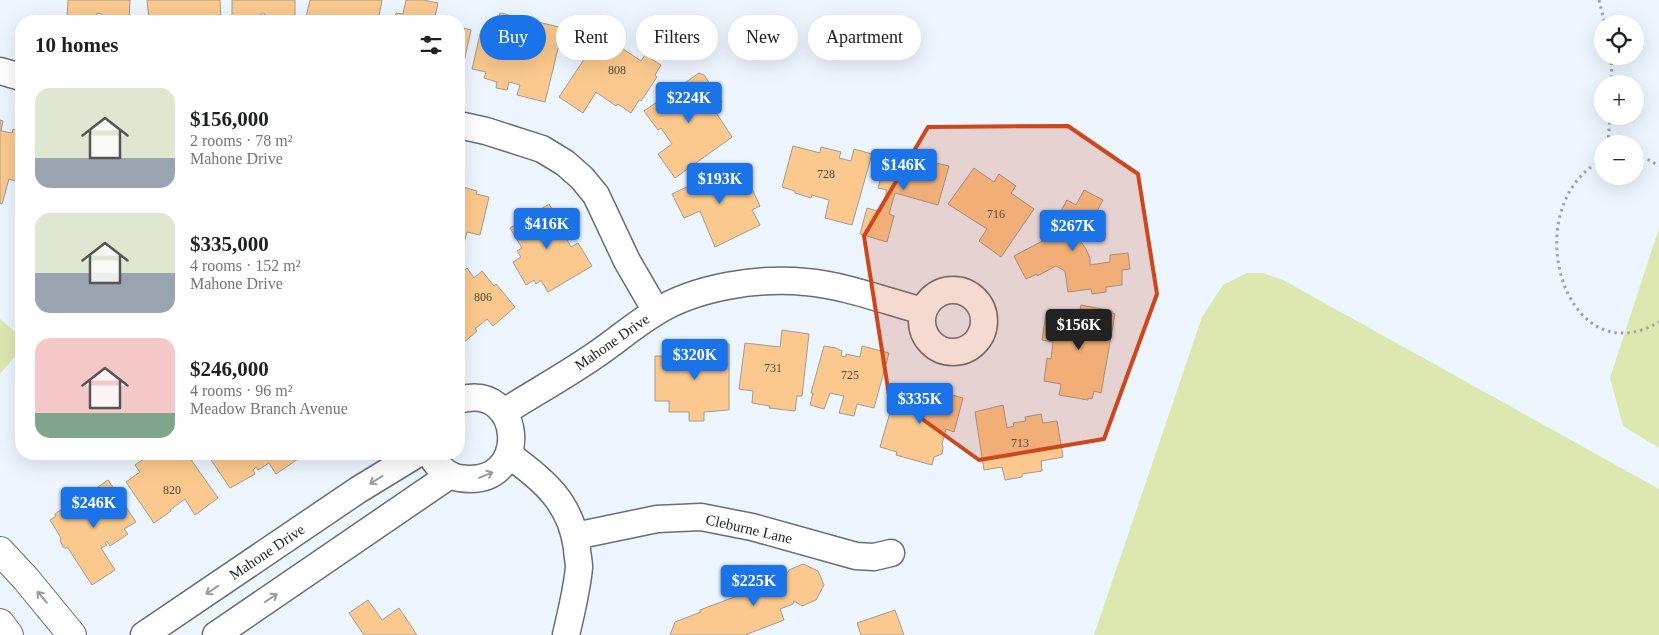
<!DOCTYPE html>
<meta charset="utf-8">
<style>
:root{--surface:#fff;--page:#f2f2f2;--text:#202124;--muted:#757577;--accent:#1a73e8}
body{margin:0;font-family:"Times New Roman",serif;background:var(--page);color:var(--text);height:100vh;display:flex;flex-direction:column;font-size:19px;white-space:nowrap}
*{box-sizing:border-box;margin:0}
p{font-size:16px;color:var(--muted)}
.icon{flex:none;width:28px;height:28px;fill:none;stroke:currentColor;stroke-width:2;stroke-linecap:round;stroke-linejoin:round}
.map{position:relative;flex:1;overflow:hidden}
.side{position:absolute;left:15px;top:15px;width:450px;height:445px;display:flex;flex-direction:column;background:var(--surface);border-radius:20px;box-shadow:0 5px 20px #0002}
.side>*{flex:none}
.top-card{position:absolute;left:480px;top:15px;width:475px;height:45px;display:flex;gap:10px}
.tools{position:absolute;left:1594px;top:15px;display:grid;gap:10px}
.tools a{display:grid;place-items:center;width:50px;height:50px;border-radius:50%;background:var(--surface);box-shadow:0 5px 20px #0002;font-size:25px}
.price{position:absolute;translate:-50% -42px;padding:0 11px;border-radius:5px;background:var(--accent);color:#fff;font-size:16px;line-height:32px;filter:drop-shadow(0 1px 2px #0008)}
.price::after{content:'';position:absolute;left:50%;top:30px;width:15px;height:11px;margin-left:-8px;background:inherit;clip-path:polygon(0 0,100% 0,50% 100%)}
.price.on{background:#222;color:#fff}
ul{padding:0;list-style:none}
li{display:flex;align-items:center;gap:15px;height:125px;padding:0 20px}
li span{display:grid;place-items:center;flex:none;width:140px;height:100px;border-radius:15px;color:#555}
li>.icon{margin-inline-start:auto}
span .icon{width:60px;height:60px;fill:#fffc;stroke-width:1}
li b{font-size:21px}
h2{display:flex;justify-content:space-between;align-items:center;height:60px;padding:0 20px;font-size:21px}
.tag{padding:0 18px;border-radius:22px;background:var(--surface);box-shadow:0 5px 20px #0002;font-size:18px;line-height:45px}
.tag.on{background:var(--accent);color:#fff}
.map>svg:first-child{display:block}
.green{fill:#dde8b0}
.building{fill:#fbc98d;stroke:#a39c94}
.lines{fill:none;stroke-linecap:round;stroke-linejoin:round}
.street-casing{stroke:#676e75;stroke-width:29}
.secondary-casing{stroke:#676e75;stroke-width:30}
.path{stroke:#9ea4ab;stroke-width:3;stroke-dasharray:2.5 4;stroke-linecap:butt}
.street{stroke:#fff;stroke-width:26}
.secondary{stroke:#fff;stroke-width:28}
.oneway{stroke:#9a9b9c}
.marked{fill:#ce461c;fill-opacity:0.2;stroke:#ce461c;stroke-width:4;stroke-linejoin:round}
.labels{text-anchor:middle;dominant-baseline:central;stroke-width:4.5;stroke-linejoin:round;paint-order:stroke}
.number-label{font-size:12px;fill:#554b3e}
.street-label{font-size:15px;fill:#1e2124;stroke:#fff}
</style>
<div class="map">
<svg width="1659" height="635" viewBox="0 0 1659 635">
<rect width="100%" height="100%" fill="#edf5fe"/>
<!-- green -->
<path class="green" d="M1659 228V448L1623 426 1610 378Z
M1247 273H1263L1283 280 1659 489V635H1094L1202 317 1223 285Z
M0 319 21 337V349L0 374Z"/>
<!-- building -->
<path class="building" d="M68 0H130L129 21H102V14L97 13 96 21H80V18L67 17Z
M147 0H220L221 21H149Z
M232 0H295V20L265 21V14H260V21H232Z
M310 0H382L378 21H305Z
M406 0H423L438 3 434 21H394L396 13 403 14Z
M500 13 563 28 545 102 517 95 520 85 509 82 507 90 496 88 497 82 484 78 486 72 472 69 481 30 495 33Z
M459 27 471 30 460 80 459 79Z
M601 34 641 61 645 55 661 65 655 75 657 77 641 101 639 100 631 113 618 104 616 106 596 92 583 113 559 97Z
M699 73 704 75 722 102 712 110 715 111 732 137 675 178 658 154 672 144 661 128 658 130 644 111Z
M0 120 3 121 1 131 12 133 13 129 21 132V183L9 179 2 204 0 203Z
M793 146 820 153 821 147 841 152 839 158 851 161 854 149 872 154 852 225 825 218 829 200 812 195 811 198 795 193V191L782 187Z
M887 156 904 161 905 156 949 166 938 205 895 193 889 214 894 216 887 242 860 234 867 208 881 212 887 190 878 188Z
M732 165 744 191 751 187 760 206 752 210 760 225 715 247 700 211 684 218 672 194Z
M974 168 994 182 999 174 1016 186 1011 193 1034 209 1001 257 979 241 987 229 948 204Z
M463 187 477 191 476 194 489 197 480 235 467 232 464 243 459 242V190L462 191Z
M1084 190 1103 200 1094 217 1088 214 1076 235 1086 249 1090 258V265L1110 262V255L1128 253 1130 269 1122 270V285L1106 287V292L1092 294 1091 289 1068 292 1065 271 1056 266 1037 276V274L1026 279 1014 256 1050 237 1048 235 1067 200 1076 205Z
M549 204 556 216 558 214 568 231 567 232 570 238 567 240 571 247 578 243 592 266 548 292 541 280 536 284 534 280 526 285 513 262 521 257 517 251 522 248 510 228Z
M467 268 474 278 482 271 494 286 496 284 515 307 493 326 487 319 475 329 477 331 463 343 459 338V275Z
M1081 305 1112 311V313L1115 314 1101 393 1094 391 1092 399 1088 398V400L1059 395 1061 384 1044 381 1047 358 1051 359 1053 342 1042 340 1046 314 1078 320Z
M782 330 809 334 802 396H797L795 411 769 408 770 406 752 403 753 391 739 389 745 343 780 347Z
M701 344H729V410L704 412V421H689V412H669V401H655V356H671V354L701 356Z
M824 346 836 348 842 351 841 356 846 357V354L860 357 862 346 889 353 874 408 857 404 854 416 839 413 844 396 830 393 824 409 810 405 813 393H811Z
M903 387 919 392 917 399 921 401 922 399 934 402 938 391 963 398 954 432 946 429 942 444 943 447 942 454 934 457 932 465 896 455 897 452 880 447 897 388 902 390Z
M1003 405 1007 428 1014 426 1013 423 1026 421 1025 417 1041 414 1043 423 1057 421 1063 457 1041 461 1042 471 1022 474V477L1005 480 1002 467 984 470 975 412Z
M151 454H154L158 459 167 454H187L218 498 195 515 185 499 170 510 171 511 154 523 126 482 140 472 135 465Z
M207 454H299L301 457 276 474 269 463 258 470 256 467 253 470 255 474 230 488Z
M108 480 136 522 124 529 128 534 110 546 107 541 105 543 107 545 101 548 115 570 92 585 68 548H64L60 541 61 538 50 520 56 516 55 514 62 509 63 511Z
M803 564 818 571 824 585 816 600 802 606 794 601 793 604 780 609 784 620 745 635H670L675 622 701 612 700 610 771 583 772 586 783 582 789 570Z
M368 600 382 620 399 608 417 635H364L349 613Z
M895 610 904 635H861L857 623Z"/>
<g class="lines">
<defs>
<path id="street" d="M0 71 21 77
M459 125 486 131 542 149 565 163 582 178 596 195 627 261 656 311
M922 321a31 31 0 1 1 62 0a31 31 0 1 1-62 0Z
M504 412C534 393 565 376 594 356 615 342 634 325 656 312 696 287 759 277 806 282 843 285 886 301 923 311
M431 454C435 465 447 476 459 478 533 490 524 380 459 400
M509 455C544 480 571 503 577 548 577 554 579 561 579 567 577 590 571 613 566 635
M575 536 657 519 701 517 752 527 856 556 874 557 891 553
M144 635 358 490 417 454
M216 635 450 475"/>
<path id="secondary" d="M0 551 26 579 72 635
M0 623 9 635"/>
</defs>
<!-- street casing -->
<use href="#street" class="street-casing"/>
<!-- secondary casing -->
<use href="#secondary" class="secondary-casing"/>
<!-- path -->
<path class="path" d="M1599 0 1605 24
M1611 56 1612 84
M1608 144 1610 116
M1635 156 1649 160 1659 166
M1602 160C1515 206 1564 378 1659 322"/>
<!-- street -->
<use href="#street" class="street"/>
<!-- secondary -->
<use href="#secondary" class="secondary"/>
</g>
<!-- one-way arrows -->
<defs><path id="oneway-shaft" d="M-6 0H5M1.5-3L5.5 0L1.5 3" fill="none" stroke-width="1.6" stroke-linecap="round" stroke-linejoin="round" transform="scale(1.25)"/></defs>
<g class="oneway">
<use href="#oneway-shaft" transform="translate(486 475) rotate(-22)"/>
<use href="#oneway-shaft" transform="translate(376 480) rotate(148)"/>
<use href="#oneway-shaft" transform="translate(212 590) rotate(146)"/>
<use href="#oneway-shaft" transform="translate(42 597) rotate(-130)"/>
<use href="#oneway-shaft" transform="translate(271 598) rotate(-34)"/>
</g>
<!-- marked area -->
<path class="marked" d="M1068 126 1138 174 1157 294 1104 439 979 460 889 395 864 236 928 127Z"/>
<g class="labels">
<!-- number labels -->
<g class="number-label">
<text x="617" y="70">808</text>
<text x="826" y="174">728</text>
<text x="996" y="214">716</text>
<text x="483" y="297">806</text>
<text x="773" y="368">731</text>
<text x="850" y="375">725</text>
<text x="1020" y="443">713</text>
<text x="172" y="490">820</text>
</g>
<!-- street labels -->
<g class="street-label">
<text transform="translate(612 342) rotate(-35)">Mahone Drive</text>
<text transform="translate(749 529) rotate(13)">Cleburne Lane</text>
<text transform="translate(267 552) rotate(-34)">Mahone Drive</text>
</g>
</g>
</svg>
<div class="tools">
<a><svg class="icon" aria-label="locate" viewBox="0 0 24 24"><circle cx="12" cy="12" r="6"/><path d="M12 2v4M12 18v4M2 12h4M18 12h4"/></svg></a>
<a>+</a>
<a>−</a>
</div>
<b class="price" style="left:689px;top:124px">$224K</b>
<b class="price" style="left:904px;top:191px">$146K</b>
<b class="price" style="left:720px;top:205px">$193K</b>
<b class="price" style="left:547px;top:250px">$416K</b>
<b class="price" style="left:1073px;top:252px">$267K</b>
<b class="price on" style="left:1079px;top:351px">$156K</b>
<b class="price" style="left:695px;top:381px">$320K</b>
<b class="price" style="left:920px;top:425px">$335K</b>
<b class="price" style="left:94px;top:529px">$246K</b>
<b class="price" style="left:754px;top:607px">$225K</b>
<div class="top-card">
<a class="tag on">Buy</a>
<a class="tag">Rent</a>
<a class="tag">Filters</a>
<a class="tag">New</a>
<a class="tag">Apartment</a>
</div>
<section class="side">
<h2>10 homes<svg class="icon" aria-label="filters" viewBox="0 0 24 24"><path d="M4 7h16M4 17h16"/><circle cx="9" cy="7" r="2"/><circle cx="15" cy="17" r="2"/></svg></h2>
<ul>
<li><span style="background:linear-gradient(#dfe7d0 70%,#9aa5b1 0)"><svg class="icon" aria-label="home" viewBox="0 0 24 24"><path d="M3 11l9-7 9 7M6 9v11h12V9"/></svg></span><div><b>$156,000</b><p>2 rooms · 78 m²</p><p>Mahone Drive</p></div></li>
<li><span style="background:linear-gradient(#dfe7d0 60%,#9aa5b1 0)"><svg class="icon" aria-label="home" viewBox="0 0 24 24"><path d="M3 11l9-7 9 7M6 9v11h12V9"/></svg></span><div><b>$335,000</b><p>4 rooms · 152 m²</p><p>Mahone Drive</p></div></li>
<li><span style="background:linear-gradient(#f6c9c9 75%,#7fa58c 0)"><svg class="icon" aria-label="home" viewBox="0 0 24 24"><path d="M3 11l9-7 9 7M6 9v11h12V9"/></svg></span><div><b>$246,000</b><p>4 rooms · 96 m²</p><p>Meadow Branch Avenue</p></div></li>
</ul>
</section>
</div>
